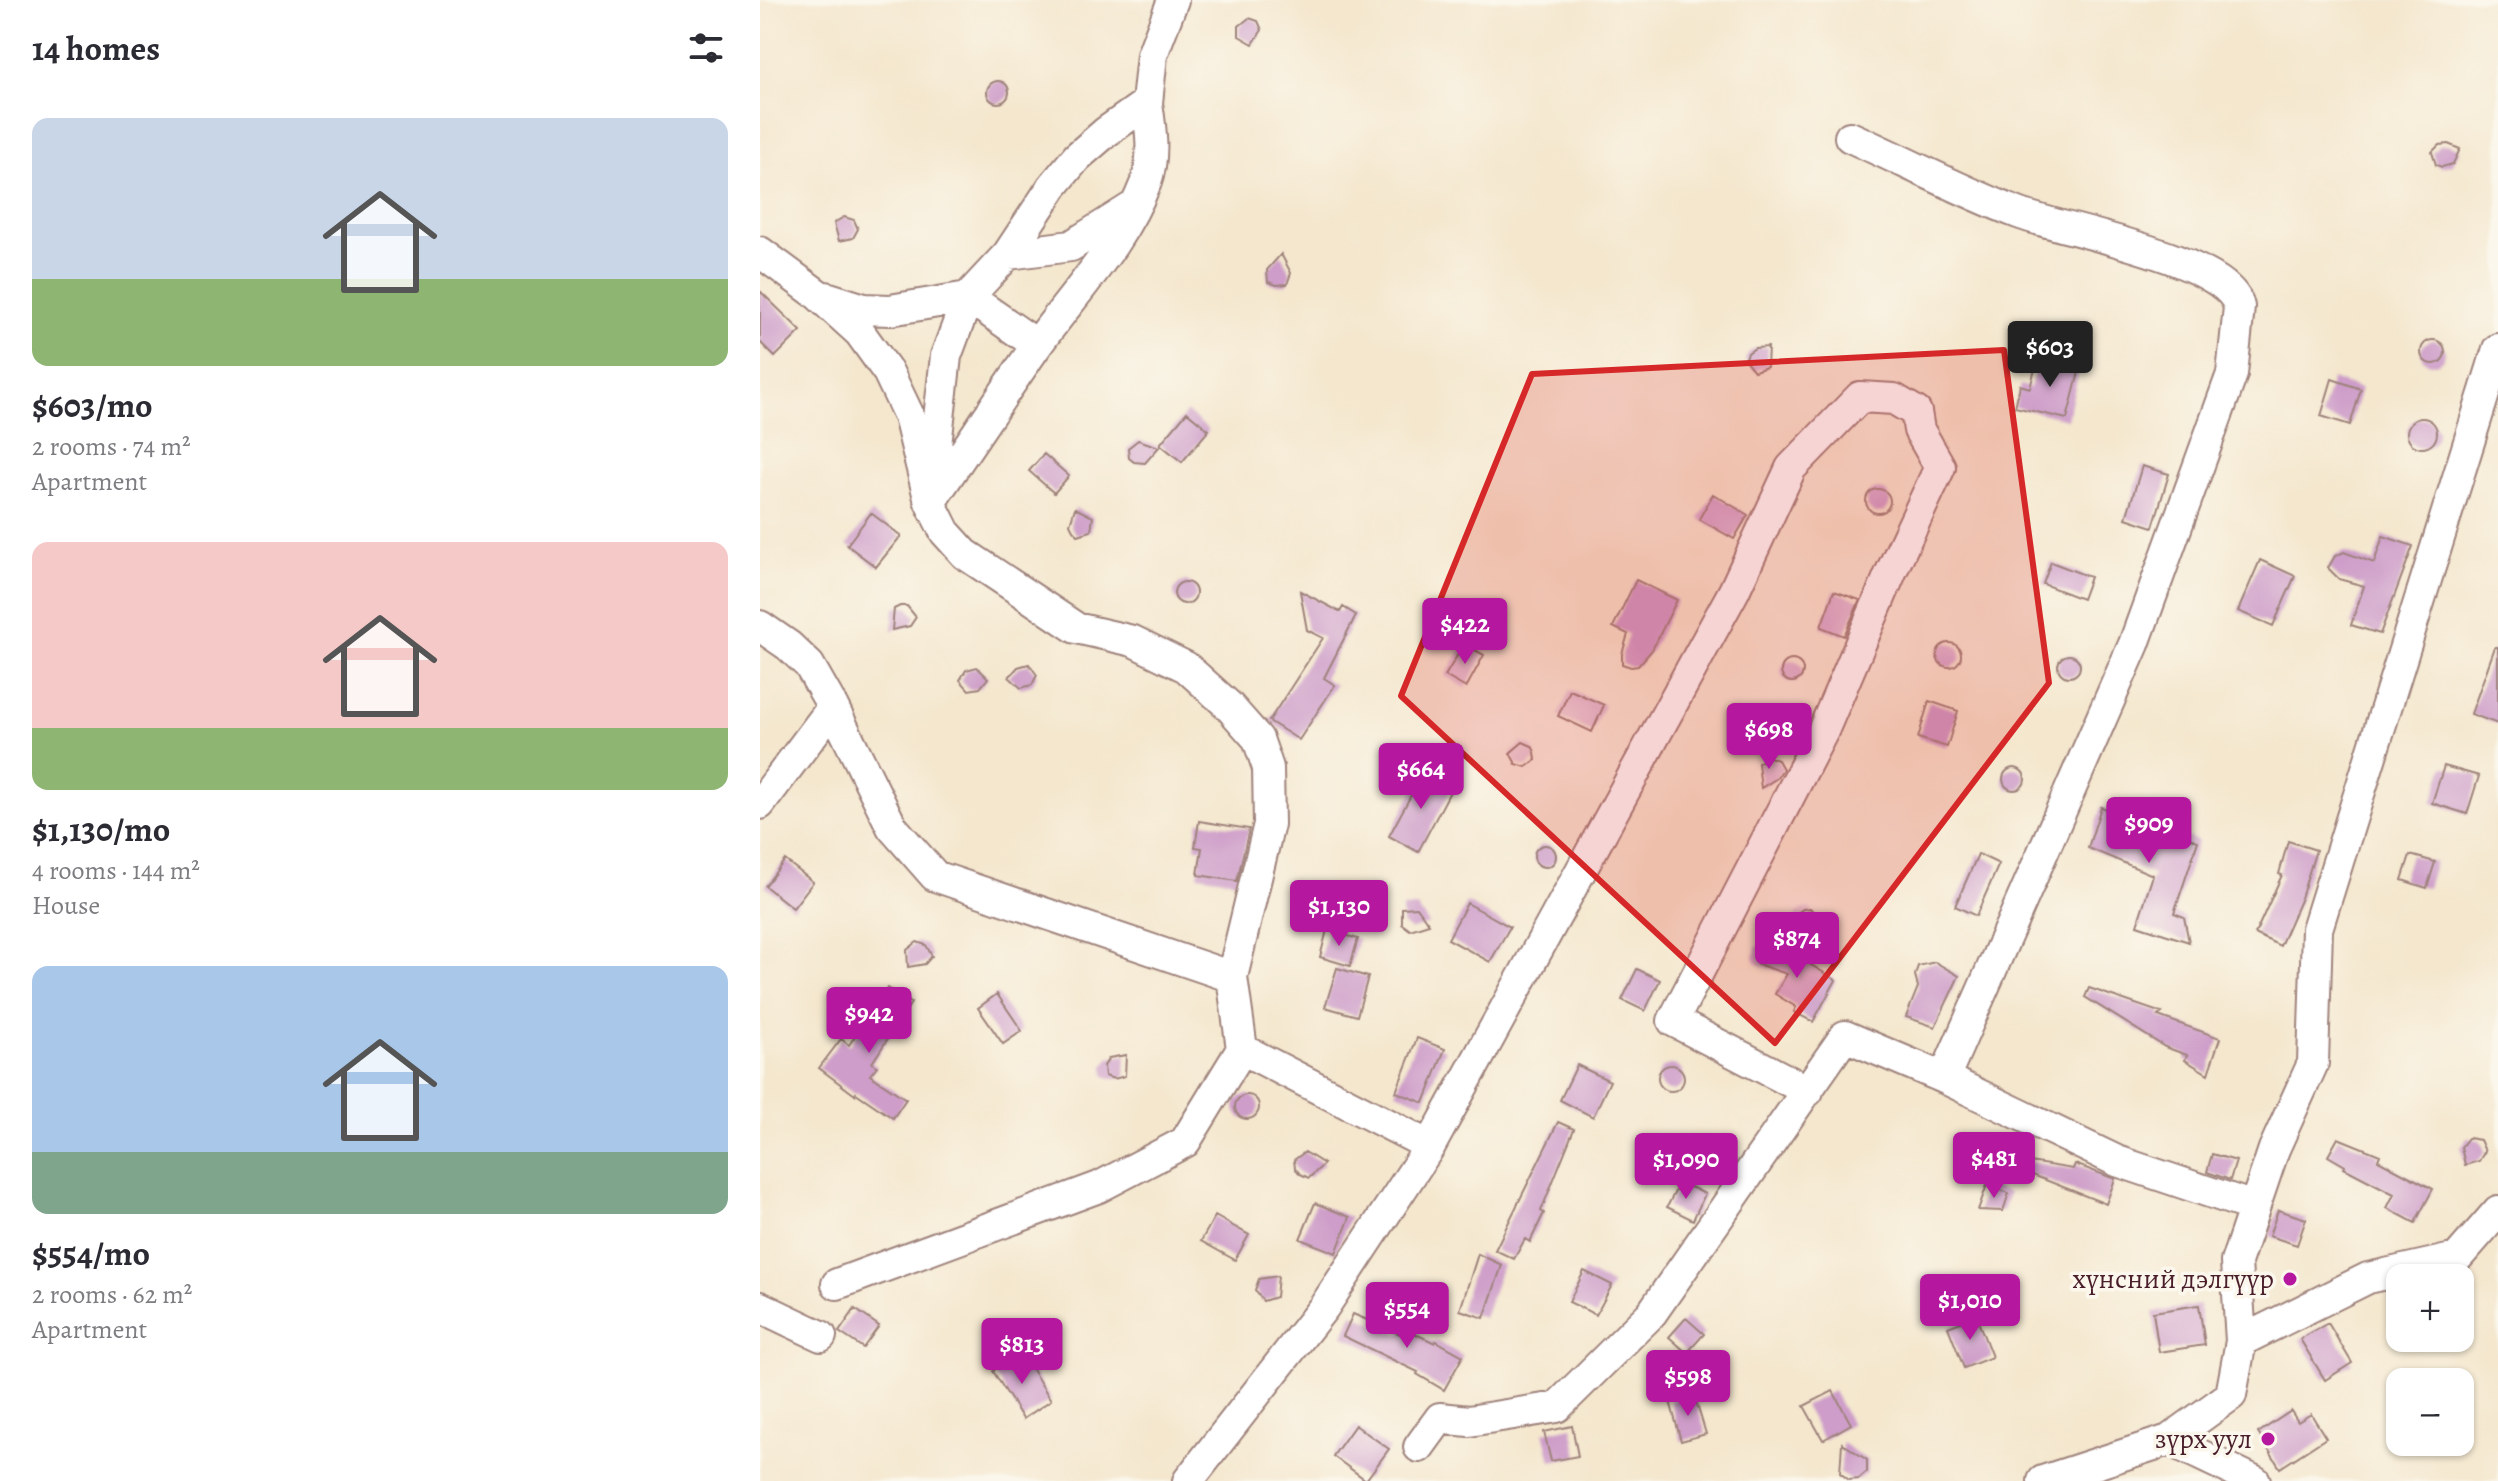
<!DOCTYPE html>
<meta charset="utf-8">
<style>
:root{--surface:#fff;--page:#f2f2f3;--text:#2b2b33;--muted:#7c7c81;--accent:#b5179e}
body{margin:0;font-family:Alegreya,serif;background:var(--page);color:var(--text);height:100vh;display:flex;flex-direction:column;font-size:30px;white-space:nowrap}
*{box-sizing:border-box;margin:0}
p{font-size:26px;color:var(--muted)}
.icon{flex:none;width:44px;height:44px;fill:none;stroke:currentColor;stroke-width:2;stroke-linecap:round;stroke-linejoin:round}
.map{position:relative;flex:1;overflow:hidden}
.drawer{display:flex;flex-direction:column;background:var(--surface);width:760px}
.drawer>*{flex:none}
.fabs{position:absolute;left:1626px;top:1264px;display:grid;gap:16px}
.fabs a{display:grid;place-items:center;width:88px;height:88px;border-radius:16px;background:var(--surface);box-shadow:0 2px 6px #0004;font-size:40px}
.price{position:absolute;translate:-50% -68px;padding:0 18px;border-radius:8px;background:var(--accent);color:#fff;font-size:26px;line-height:52px;filter:drop-shadow(0 2px 4px #0008)}
.price::after{content:'';position:absolute;left:50%;top:48px;width:24px;height:18px;margin-left:-12px;background:inherit;clip-path:polygon(0 0,100% 0,50% 100%)}
.price.selected{background:#222;color:#fff}
ul{padding:0;list-style:none}
li{display:grid;align-content:center;gap:16px;height:424px;padding:0 32px}
li span{display:grid;place-items:center;height:248px;border-radius:16px;color:#555}
li>.icon{margin-inline-start:auto}
span .icon{width:144px;height:144px;fill:#fffc;stroke-width:1}
li b{font-size:34px}
h2{display:flex;justify-content:space-between;align-items:center;height:96px;padding:0 32px;font-size:34px}
main{display:flex;flex:1;min-height:0}
.map>svg:first-child{display:block}
.building{fill:#ce9dc9}
.lines{fill:none;stroke-linecap:round;stroke-linejoin:round}
.minor-casing{stroke:#9f837c;stroke-width:34}
.minor{stroke:#fff;stroke-width:30}
.marked{fill:#d62828;fill-opacity:0.2;stroke:#d62828;stroke-width:6;stroke-linejoin:round}
.poi-dot{fill:#b5179e;stroke:#fbf7ec;stroke-width:3}
.labels{text-anchor:middle;dominant-baseline:central;stroke-width:7;stroke-linejoin:round;paint-order:stroke}
.poi-label{font-size:28px;fill:#4a1f2b;stroke:#fbf7ec;text-anchor:end}
</style>
<main>
<section class="drawer">
<h2>14 homes<svg class="icon" aria-label="filters" viewBox="0 0 24 24"><path d="M4 7h16M4 17h16"/><circle cx="9" cy="7" r="2"/><circle cx="15" cy="17" r="2"/></svg></h2>
<ul>
<li><span style="background:linear-gradient(#c9d6e8 65%,#8fb573 0)"><svg class="icon" aria-label="home" viewBox="0 0 24 24"><path d="M3 11l9-7 9 7M6 9v11h12V9"/></svg></span><div><b>$603/mo</b><p>2 rooms · 74 m²</p><p>Apartment</p></div></li>
<li><span style="background:linear-gradient(#f6c9c9 75%,#8fb573 0)"><svg class="icon" aria-label="home" viewBox="0 0 24 24"><path d="M3 11l9-7 9 7M6 9v11h12V9"/></svg></span><div><b>$1,130/mo</b><p>4 rooms · 144 m²</p><p>House</p></div></li>
<li><span style="background:linear-gradient(#a9c7e8 75%,#7fa58c 0)"><svg class="icon" aria-label="home" viewBox="0 0 24 24"><path d="M3 11l9-7 9 7M6 9v11h12V9"/></svg></span><div><b>$554/mo</b><p>2 rooms · 62 m²</p><p>Apartment</p></div></li>
</ul>
</section>
<div class="map">
<svg width="1738" height="1481" viewBox="0 0 1738 1481">
<rect width="100%" height="100%" fill="#fbf7ec"/>
<filter id="ink" filterUnits="userSpaceOnUse"><feTurbulence type="fractalNoise" baseFrequency=".0125" numOctaves="2"/><feDisplacementMap in="SourceGraphic" scale="16" xChannelSelector="R" yChannelSelector="G"/><feConvolveMatrix kernelMatrix="1 2 1 2 8 2 1 2 1" color-interpolation-filters="sRGB"/></filter>
<filter id="wash" filterUnits="userSpaceOnUse"><feTurbulence type="fractalNoise" baseFrequency=".006" numOctaves="4" result="noise"/><feDisplacementMap in="SourceGraphic" scale="32" xChannelSelector="R" yChannelSelector="G"/><feGaussianBlur stdDeviation="1.8" result="paint"/><feColorMatrix in="noise" values="0 0 0 0 0 0 0 0 0 0 0 0 0 0 0 0 0 1.4 0 .05"/><feComposite in="paint" operator="in"/></filter>
<g filter="url(#wash)">
<rect width="100%" height="100%" fill="#f4e7ce"/>
<g id="blocks">
<!-- building -->
<path class="building" d="M489 18 498 21 502 30 493 44 479 36V26Z
M227 92a11 11 0 1 1 22 0a11 11 0 1 1-22 0Z
M1688 144 1700 149 1693 164 1682 167 1676 165 1672 152 1679 145Z
M84 217 94 220 98 229 93 238 79 241 74 223Z
M521 254 531 273 527 284 517 285 508 282 507 270Z
M0 291 41 331 15 357 0 342Z
M1661 352a12 12 0 1 1 24 0a12 12 0 1 1-24 0Z
M1008 347 1007 367 994 371 985 360 988 353 995 348Z
M1278 358 1320 368 1307 419 1255 407 1260 385 1270 388Z
M1572 379 1601 389 1590 425 1561 416Z
M427 412 449 430 422 462 400 444Z
M1647 433a15 15 0 1 1 30 0a15 15 0 1 1-30 0Z
M378 440 399 447 385 463 374 462 369 458 368 448Z
M284 454 309 476 294 493 269 471Z
M1382 466 1409 474 1393 527 1366 518Z
M1106 501a12 12 0 1 1 24 0a12 12 0 1 1-24 0Z
M953 494 988 515 974 539 939 519Z
M315 508 333 517 331 531 318 535 313 530 310 524Z
M111 513 141 536 116 567 87 545Z
M1623 536 1653 546 1620 634 1591 625 1604 586 1579 579 1568 568 1575 556 1584 552 1614 563Z
M1500 560 1535 576 1513 626 1478 611Z
M1291 562 1330 577 1322 599 1283 584Z
M876 580 917 600 892 650 878 666 871 667 862 664V654L868 634 853 627Z
M414 593a11 11 0 1 1 22 0a11 11 0 1 1-22 0Z
M540 591 580 612 583 607 596 615 564 678 575 685 539 740 509 721 563 638 547 630Z
M1074 591 1100 600 1084 636 1061 627Z
M140 606H147L156 617 150 626 132 630 134 609Z
M1177 655a12 12 0 1 1 24 0a12 12 0 1 1-24 0Z
M704 644 724 655 706 688 685 676Z
M1735 647H1738V724L1711 714Z
M1298 666a11 11 0 1 1 22 0a11 11 0 1 1-22 0Z
M1021 671a11 11 0 1 1 22 0a11 11 0 1 1-22 0Z
M269 664 277 675 272 685 261 688 249 677 258 667Z
M217 667 228 678 220 688 209 690 200 680 206 670Z
M810 690 844 705 832 732 798 716Z
M1169 701 1198 711 1187 747 1158 738Z
M763 742 772 746 775 752 776 760 766 767 756 764 750 753Z
M1009 757 1018 760 1023 769 1017 778 1001 788 998 763Z
M1684 766 1719 776 1707 814 1672 803Z
M1243 779a11 11 0 1 1 22 0a11 11 0 1 1-22 0Z
M664 771 693 786 658 852 629 836Z
M1341 807 1438 841 1414 913 1424 917 1429 942 1377 925 1393 875 1328 848Z
M439 821 489 829 477 881 438 875 442 848 435 847Z
M1528 841 1556 850 1541 898 1520 946 1495 934 1522 875 1519 874Z
M774 856a11 11 0 1 1 22 0a11 11 0 1 1-22 0Z
M1218 854 1239 864 1216 916 1195 906Z
M1650 855 1675 862 1667 888 1642 880Z
M25 860 53 882 33 908 5 886Z
M707 903 750 927 730 962 688 939Z
M657 907 669 924 650 930 642 924V908Z
M1050 908 1059 919 1056 925 1036 937V914L1043 909Z
M567 930 598 939 590 966 560 957Z
M157 942 166 945 172 956 165 964 148 967 147 950Z
M1006 943 1026 950 1076 980 1053 1022 1034 1012 1036 1007 1015 994 1027 974 997 964 994 958 996 947Z
M1175 962 1199 976 1175 1027 1146 1017 1158 987 1155 975 1158 966Z
M577 968 608 977 597 1016 565 1007Z
M877 969 900 980 885 1011 862 1000Z
M128 988 151 1003 112 1063 117 1066 110 1075 146 1099 133 1118 96 1093 95 1095 59 1068 81 1039 89 1045Z
M1329 988 1402 1013 1398 1016 1460 1038 1448 1074 1425 1060 1427 1055 1405 1047 1325 997Z
M237 994 262 1031 243 1044 218 1008Z
M657 1038 685 1049 664 1103 636 1092Z
M366 1055 365 1076 354 1079 345 1076 344 1066 349 1058Z
M898 1078a13 13 0 1 1 26 0a13 13 0 1 1-26 0Z
M817 1065 850 1081 833 1117 800 1100Z
M475 1107a12 12 0 1 1 24 0a12 12 0 1 1-24 0Z
M798 1122 814 1129 781 1211 784 1213 770 1242 765 1239 754 1259 735 1250Z
M1578 1138 1620 1155 1618 1160 1673 1189 1655 1223 1627 1208 1634 1194 1584 1168 1585 1166 1568 1156Z
M1708 1138 1720 1140 1725 1151 1719 1161 1705 1165 1701 1147Z
M545 1152 564 1164 549 1178 540 1174 535 1168 534 1160Z
M1452 1154 1476 1161 1470 1180 1447 1172Z
M1263 1161 1313 1169 1315 1164 1355 1179 1346 1204 1260 1170Z
M920 1182 945 1194 933 1220 907 1207Z
M1227 1185 1249 1193 1243 1211 1218 1210Z
M555 1203 590 1217 576 1253 540 1239Z
M1518 1210 1546 1219 1537 1245 1509 1236Z
M455 1216 489 1235 475 1260 441 1241Z
M718 1254 742 1265 724 1318 700 1310Z
M824 1271 852 1285 836 1315 809 1302Z
M518 1276 516 1297 503 1301 495 1290 499 1279Z
M1439 1305 1445 1345 1399 1352 1393 1312Z
M95 1309 119 1326 103 1348 79 1332Z
M593 1314 640 1334 643 1328 675 1343 676 1341 703 1356 684 1390 657 1374 658 1372 583 1336Z
M1216 1316 1232 1357 1204 1368 1188 1327Z
M926 1318 944 1334 927 1353 909 1337Z
M1568 1323 1592 1363 1565 1380 1540 1339Z
M261 1352 291 1400 263 1419 233 1371Z
M1073 1391 1091 1424 1063 1440 1044 1406Z
M934 1394 946 1434 921 1441 910 1401Z
M1531 1411 1538 1422 1551 1414 1566 1438 1520 1468 1498 1433Z
M595 1425 629 1449 606 1480 573 1456Z
M812 1426 818 1456 791 1461 784 1432Z
M1082 1443 1107 1460V1472L1099 1479 1089 1480 1080 1473Z"/>
</g>
</g>
<g filter="url(#ink)">
<use href="#blocks" fill-opacity="0" stroke="#9f837c" stroke-width="2"/>
<g class="lines">
<defs>
<path id="minor" d="M1090 137C1146 162 1201 191 1258 213 1301 230 1469 258 1479 307L1472 374 1374 644 1184 1078
M0 252 57 294 100 333 128 372 149 416 170 502 185 532 205 554 316 628 373 641 426 667 468 705 498 739 508 768 509 824 472 977 482 1049
M248 254 311 246 371 208
M66 297 104 309 130 310 208 297 277 345
M172 481 186 356 208 297 248 254 293 186 317 157 346 132 387 103 392 55 413 0
M173 498C208 447 242 395 277 345 314 293 363 243 386 182 395 157 391 129 387 103
M0 626 29 646 49 665 73 707 132 827 175 876 472 977
M0 804 73 707
M77 1284 339 1187 425 1142 482 1049 670 1146
M0 1307 61 1336
M1481 1341 1476 1262 1514 1149 1553 1063 1557 929 1738 349
M1409 1440 1495 1481
M659 1447 680 1418 709 1421 797 1407 891 1314 1085 1036 1184 1078 1357 1161 1494 1207
M428 1481 564 1307 670 1146 974 591 1031 468 1100 397 1134 399 1156 412 1159 430 1180 467 1131 572 1063 731 913 1021 1048 1091
M1283 1481 1409 1440 1471 1395 1481 1341 1608 1278 1697 1258 1738 1211"/>
</defs>
<!-- minor casing -->
<use href="#minor" class="minor-casing"/>
<!-- minor -->
<use href="#minor" class="minor"/>
</g>
</g>
<!-- marked area -->
<path class="marked" d="M1244 350 1289 683 1015 1043 641 696 772 374Z"/>
<!-- markers -->
<g class="poi-dot">
<circle cx="1530" cy="1279" r="8"/>
<circle cx="1508" cy="1439" r="8"/>
</g>
<g class="labels">
<!-- poi labels -->
<g class="poi-label">
<text x="1514" y="1279">хүнсний дэлгүүр</text>
<text x="1492" y="1439">зүрх уул</text>
</g>
</g>
</svg>
<div class="fabs">
<a>+</a>
<a>−</a>
</div>
<b class="price selected" style="left:1290px;top:389px">$603</b>
<b class="price" style="left:705px;top:666px">$422</b>
<b class="price" style="left:1009px;top:771px">$698</b>
<b class="price" style="left:661px;top:811px">$664</b>
<b class="price" style="left:1389px;top:865px">$909</b>
<b class="price" style="left:579px;top:948px">$1,130</b>
<b class="price" style="left:1037px;top:980px">$874</b>
<b class="price" style="left:109px;top:1055px">$942</b>
<b class="price" style="left:1234px;top:1200px">$481</b>
<b class="price" style="left:926px;top:1201px">$1,090</b>
<b class="price" style="left:1210px;top:1342px">$1,010</b>
<b class="price" style="left:647px;top:1350px">$554</b>
<b class="price" style="left:262px;top:1386px">$813</b>
<b class="price" style="left:928px;top:1418px">$598</b>
</div>
</main>
